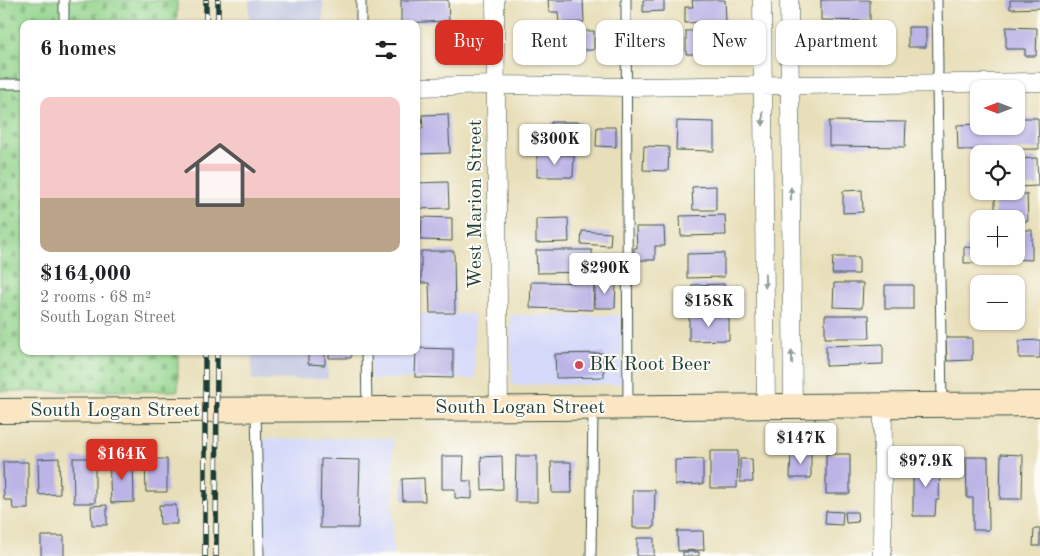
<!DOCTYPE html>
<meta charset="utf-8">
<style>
:root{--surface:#fff;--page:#f2f2f2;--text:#202124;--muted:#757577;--accent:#d93025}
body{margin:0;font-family:"Old Standard TT",serif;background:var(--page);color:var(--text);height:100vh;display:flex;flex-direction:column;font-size:19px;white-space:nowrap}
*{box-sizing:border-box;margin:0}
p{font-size:16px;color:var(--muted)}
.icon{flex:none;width:28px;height:28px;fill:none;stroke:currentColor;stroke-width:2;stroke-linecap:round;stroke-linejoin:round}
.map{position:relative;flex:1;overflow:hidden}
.drawer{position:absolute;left:20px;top:20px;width:400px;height:335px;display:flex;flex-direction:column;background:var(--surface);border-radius:10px;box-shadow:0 1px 4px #0004}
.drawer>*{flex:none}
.banner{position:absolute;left:435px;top:20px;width:475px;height:45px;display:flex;gap:10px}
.needle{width:32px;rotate:270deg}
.buttons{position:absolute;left:970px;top:80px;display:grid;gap:10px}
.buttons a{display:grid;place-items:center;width:55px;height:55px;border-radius:10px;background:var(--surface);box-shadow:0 1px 4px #0004;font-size:25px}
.price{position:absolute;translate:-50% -42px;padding:0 11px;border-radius:5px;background:#fff;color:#222;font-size:16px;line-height:32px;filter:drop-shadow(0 1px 2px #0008)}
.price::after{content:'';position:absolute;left:50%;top:30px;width:15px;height:11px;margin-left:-8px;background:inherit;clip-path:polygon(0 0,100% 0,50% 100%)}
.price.on{background:var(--accent);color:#fff}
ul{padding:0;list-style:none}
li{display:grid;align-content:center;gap:10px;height:265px;padding:0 20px}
li span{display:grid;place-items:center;height:155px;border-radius:10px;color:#555}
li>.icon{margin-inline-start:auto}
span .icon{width:90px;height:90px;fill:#fffc;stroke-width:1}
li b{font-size:21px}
h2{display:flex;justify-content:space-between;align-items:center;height:60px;padding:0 20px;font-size:21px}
.tag{padding:0 18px;border-radius:10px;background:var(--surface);box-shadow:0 1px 4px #0004;font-size:18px;line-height:45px}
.tag.on{background:var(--accent);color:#fff}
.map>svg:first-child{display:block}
.built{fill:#d4d8f9}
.industrial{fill:#bdc3de}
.cemetery{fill:url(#cemetery-stones);stroke:#58885f}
.building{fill:#bcb4e6}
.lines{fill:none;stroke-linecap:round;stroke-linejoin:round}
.lane-casing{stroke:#3d5548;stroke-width:11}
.street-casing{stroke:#3d5548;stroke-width:19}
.secondary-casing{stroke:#3d5548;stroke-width:26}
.lane{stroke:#fff;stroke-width:9}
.street{stroke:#fff;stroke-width:18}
.secondary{stroke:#fbe6c4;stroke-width:24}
.rail-casing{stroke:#1f3d34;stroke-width:5.5}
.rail{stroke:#fdfcf7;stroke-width:4;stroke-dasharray:11;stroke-linecap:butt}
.oneway{fill:#8f9e9a}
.poi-dot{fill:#d1495b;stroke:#fdfcf7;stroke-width:2}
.labels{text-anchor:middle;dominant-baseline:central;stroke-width:4;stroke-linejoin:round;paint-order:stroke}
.street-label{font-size:20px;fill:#1f3d34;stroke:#fdfcf7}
.poi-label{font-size:20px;fill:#1f3d34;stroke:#fdfcf7;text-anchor:start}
</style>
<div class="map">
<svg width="1040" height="556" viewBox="0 0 1040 556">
<defs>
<pattern id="cemetery-stones" width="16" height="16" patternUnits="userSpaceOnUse" patternTransform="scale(1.25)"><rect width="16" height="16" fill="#91d38a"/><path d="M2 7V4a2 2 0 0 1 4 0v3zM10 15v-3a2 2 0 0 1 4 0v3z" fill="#76ac72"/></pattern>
</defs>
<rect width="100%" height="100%" fill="#fdfcf7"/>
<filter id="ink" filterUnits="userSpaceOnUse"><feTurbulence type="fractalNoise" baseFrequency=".02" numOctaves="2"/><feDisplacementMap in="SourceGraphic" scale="10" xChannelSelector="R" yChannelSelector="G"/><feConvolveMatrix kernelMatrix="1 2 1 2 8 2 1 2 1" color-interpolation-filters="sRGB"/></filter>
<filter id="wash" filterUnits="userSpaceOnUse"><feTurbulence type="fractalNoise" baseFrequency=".0096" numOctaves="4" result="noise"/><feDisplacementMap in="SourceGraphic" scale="20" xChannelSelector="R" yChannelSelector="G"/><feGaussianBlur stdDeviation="1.12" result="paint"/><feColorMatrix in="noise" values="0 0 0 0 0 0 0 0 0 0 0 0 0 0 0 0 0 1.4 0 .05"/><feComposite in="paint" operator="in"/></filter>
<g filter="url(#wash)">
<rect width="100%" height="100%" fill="#e8dfba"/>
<!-- built -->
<path class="built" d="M416 314H474L475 379H371V351H416Z
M510 315H621L622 384 512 385Z
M393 438V556H263L262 439Z"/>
<!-- industrial -->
<path class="industrial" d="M249 0H323V24H249Z
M252 351H327L328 379 252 380Z"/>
<!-- cemetery -->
<path class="cemetery" d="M0 0H177V24H24V351H178V391H0Z"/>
<g id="blocks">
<!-- building -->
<path class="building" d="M401 0H448L449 21 401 23Z
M548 0H583L584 22 559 23 558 12H549Z
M643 0H664V11L643 12Z
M692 0H725L726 21 685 23V7H693Z
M821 0H870V21L821 20Z
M1010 0H1040V8L1010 9Z
M862 27V38H876V53L822 54V28Z
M908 27H926V47H908Z
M1006 27 1037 28 1036 56H1025V49H1006Z
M726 30V54H686V31Z
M594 31V50H537V32Z
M632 31 653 32 652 54 631 53Z
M448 114 450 153 416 154V128H423L422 115Z
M1016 118H1038L1039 149 958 150 957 125 979 124V126H1016Z
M677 121 714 122V151L676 150Z
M829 121 906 122 905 147 829 146Z
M551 122H580L579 144H550Z
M597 127H616V147L596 146Z
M644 146 669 147 668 171 643 170Z
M537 154 574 155 573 177H537Z
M1037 158 1038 186 1016 187V159Z
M448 182 449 208 416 209V183Z
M716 186V210H693L692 187Z
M862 190 863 212 843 213V191Z
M1027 194 1028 221H1016V219H995V195Z
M725 215 726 235 681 236 680 216Z
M422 217 452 218V241L421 240Z
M568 218 569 242 536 243V219Z
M636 227H664L665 246H655V260H634V248H637Z
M1016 230H1032V260L1007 259V256H1016Z
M582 231 611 233 610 246 581 244Z
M964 247 979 248V256H985V263H964Z
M536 250H592V272L537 273Z
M421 251H454L455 313H430L429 283H421Z
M724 253V277L687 278V254Z
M833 257H859V274H832Z
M531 282 594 283 593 310 530 308Z
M595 283H616L615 308H595Z
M834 283H863L862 308 833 307Z
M724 284V308H692V285Z
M885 285H913V309H885Z
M825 315H869L870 338H825Z
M689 316H729V340L689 341Z
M946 338H972V360L947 361Z
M1040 340V358H1019V341Z
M883 344V364L826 366V346Z
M416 348 453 349V378L415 377Z
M308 351H325V365L308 364Z
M329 351H351V358H329Z
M603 353 604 377 556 378 555 354Z
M710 451H738L737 488H710Z
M791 451H811V478H790Z
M826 454H850V494H826Z
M1001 454 1023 455 1022 499H1000Z
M442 456H464L463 481H472V499L455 498V489H442Z
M502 456 503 489 482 490 481 457Z
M516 456H537V502H515Z
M966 457H988L989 530H973V498H967Z
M59 458 60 494 39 495 38 459Z
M73 458H95V503H74Z
M109 459H133L134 502 111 503Z
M145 459H167V492H146Z
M321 459 360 460 358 528H320Z
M703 459V484L675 485V460Z
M740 459H752L753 482H740Z
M913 461 940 462 939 500H936L935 516H913Z
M3 462H28V509H13L12 500H4Z
M551 462H571L572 493H552Z
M424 478 425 501H403L402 479Z
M633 490H655L654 528H633Z
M107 505V525H92L91 506Z
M159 505H176L177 524H160Z
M826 511 843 512 842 525 825 524Z
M845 512H857L858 522 846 523Z
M1034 529H1040V546H1033Z
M677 531H703L704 550 678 551Z
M41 536H64V556H41Z
M637 538H654V556H637Z
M683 552H699V556H683Z"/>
</g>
</g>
<g filter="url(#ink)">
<use href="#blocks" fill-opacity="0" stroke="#3d5548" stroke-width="1"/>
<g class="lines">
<defs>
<path id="lane" d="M64 0V24
M361 0V24
M626 0 628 407
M937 0 938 70 937 83 942 405
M0 84H24
M366 351 367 408
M256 411 259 556
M591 556 593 409"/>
<path id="street" d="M495 0 499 408
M762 0 766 406
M789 0 793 406
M416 87 496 85 626 87 1040 82
M882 556 883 405"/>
<path id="secondary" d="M0 411C347 411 693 406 1040 404"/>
</defs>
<!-- lane casing -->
<use href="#lane" class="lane-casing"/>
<!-- street casing -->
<use href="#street" class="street-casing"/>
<!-- secondary casing -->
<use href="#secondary" class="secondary-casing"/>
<!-- lane -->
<use href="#lane" class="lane"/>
<!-- street -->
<use href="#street" class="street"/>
<!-- secondary -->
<use href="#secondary" class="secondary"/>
<defs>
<path id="rail" d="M206 24V0
M218 24V0
M205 556V351
M216 556 217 351"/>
</defs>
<!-- rail casing -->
<use href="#rail" class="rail-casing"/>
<!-- rail -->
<use href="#rail" class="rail"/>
</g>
<!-- one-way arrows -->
<defs><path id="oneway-solid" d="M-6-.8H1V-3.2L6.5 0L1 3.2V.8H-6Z" transform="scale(1.25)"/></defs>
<g class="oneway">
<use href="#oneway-solid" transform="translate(763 119) rotate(89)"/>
<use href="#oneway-solid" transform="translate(791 194) rotate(-91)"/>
<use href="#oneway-solid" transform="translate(765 281) rotate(89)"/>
<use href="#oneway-solid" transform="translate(792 357) rotate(-91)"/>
</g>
</g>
<!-- markers -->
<circle class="poi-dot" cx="579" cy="365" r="5"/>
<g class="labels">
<!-- street labels -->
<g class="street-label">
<text transform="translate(476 204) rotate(-90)">West Marion Street</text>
<text x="520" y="408">South Logan Street</text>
<text x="115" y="411">South Logan Street</text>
</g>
<!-- poi labels -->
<g class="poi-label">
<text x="589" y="365">BK Root Beer</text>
</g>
</g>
</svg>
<div class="buttons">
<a><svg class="needle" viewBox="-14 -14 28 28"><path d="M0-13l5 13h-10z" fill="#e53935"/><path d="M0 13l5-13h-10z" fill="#757577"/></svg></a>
<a><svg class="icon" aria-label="locate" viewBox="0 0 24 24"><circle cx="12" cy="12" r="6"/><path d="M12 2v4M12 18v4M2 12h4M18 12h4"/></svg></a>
<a>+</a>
<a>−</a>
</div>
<b class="price" style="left:555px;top:166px">$300K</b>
<b class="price" style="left:605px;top:295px">$290K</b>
<b class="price" style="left:709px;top:328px">$158K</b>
<b class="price" style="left:801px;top:465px">$147K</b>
<b class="price on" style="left:122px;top:481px">$164K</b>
<b class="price" style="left:926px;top:488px">$97.9K</b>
<div class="banner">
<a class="tag on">Buy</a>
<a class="tag">Rent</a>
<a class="tag">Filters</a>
<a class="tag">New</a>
<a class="tag">Apartment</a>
</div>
<section class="drawer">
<h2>6 homes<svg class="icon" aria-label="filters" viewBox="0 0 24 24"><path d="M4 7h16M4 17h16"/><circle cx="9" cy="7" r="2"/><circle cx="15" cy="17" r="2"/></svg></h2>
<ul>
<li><span style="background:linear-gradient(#f6c9c9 65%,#b9a48a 0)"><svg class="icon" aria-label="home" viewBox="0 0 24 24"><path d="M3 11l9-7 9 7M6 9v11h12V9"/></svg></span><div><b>$164,000</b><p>2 rooms · 68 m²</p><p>South Logan Street</p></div></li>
</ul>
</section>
</div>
